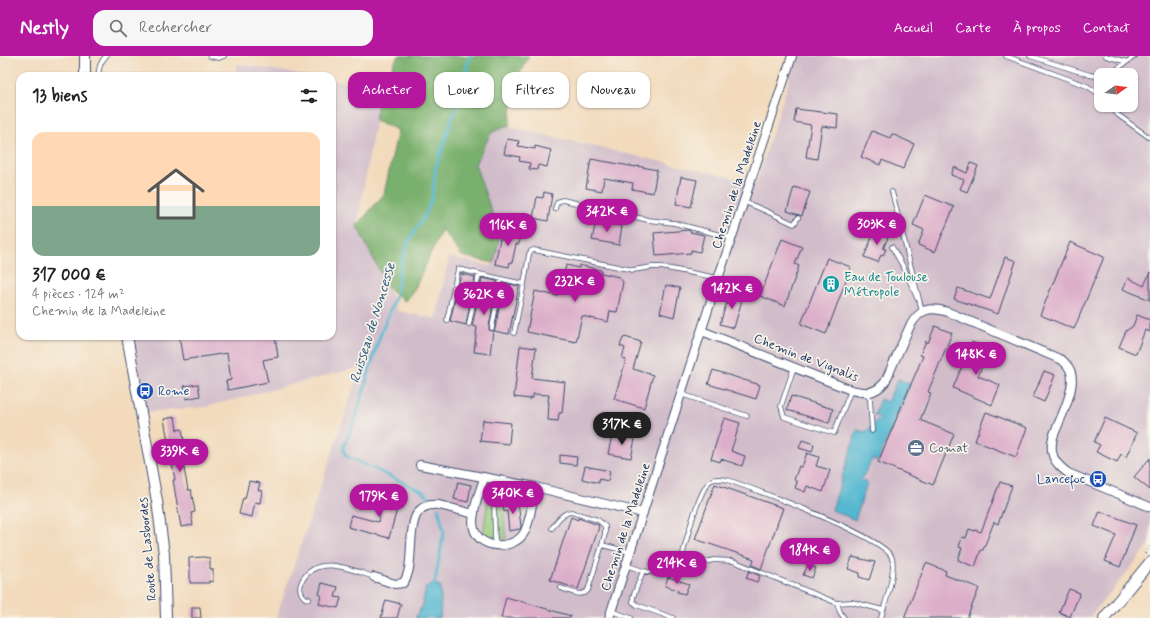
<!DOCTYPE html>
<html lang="fr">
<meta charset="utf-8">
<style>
:root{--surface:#fff;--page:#f6f6f6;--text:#222;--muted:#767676;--accent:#b5179e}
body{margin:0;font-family:Mynerve,sans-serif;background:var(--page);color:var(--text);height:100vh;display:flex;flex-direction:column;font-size:15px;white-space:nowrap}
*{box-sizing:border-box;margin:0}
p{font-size:13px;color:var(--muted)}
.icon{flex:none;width:22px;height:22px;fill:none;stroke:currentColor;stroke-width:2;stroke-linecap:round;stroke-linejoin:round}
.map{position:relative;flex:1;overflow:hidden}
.side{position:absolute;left:16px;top:16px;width:320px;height:268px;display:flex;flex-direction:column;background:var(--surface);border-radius:12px;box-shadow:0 1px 3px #0004}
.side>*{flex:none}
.guide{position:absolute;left:348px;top:16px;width:380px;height:36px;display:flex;gap:8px}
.needle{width:26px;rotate:76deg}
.buttons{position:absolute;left:1094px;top:12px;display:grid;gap:8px}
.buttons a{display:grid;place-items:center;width:44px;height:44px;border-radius:8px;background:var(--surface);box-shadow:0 1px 3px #0004;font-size:20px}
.price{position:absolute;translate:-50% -34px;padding:0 9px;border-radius:14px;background:var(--accent);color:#fff;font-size:13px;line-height:26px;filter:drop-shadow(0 1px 2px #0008)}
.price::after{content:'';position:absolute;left:50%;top:24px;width:12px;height:9px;margin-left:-6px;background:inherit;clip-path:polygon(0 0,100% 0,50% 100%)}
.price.selected{background:#222;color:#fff}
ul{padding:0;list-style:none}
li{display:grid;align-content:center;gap:8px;height:212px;padding:0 16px}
li span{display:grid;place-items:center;height:124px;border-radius:12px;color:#555}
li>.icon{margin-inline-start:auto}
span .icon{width:72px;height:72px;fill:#fffc;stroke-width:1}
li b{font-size:17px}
h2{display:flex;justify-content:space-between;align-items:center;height:48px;padding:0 16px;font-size:17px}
.pill{padding:0 14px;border-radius:12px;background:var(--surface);box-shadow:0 1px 3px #0004;font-size:14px;line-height:36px}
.pill.selected{background:var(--accent);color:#fff}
header{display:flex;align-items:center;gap:24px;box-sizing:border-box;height:56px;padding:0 20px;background:var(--accent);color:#fff}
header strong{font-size:19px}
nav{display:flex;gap:22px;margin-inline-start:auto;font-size:14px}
.search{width:280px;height:36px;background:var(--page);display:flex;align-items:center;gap:10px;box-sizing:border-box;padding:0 14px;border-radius:12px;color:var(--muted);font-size:15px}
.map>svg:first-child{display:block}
.industrial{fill:#d1bdca;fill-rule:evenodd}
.green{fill:#98cd7e;stroke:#5a7e6e}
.forest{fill:#7ab06d;stroke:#4a7066}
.water{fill:#52b8d0;stroke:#367497}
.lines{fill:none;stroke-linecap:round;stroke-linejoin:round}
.stream{stroke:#52b8d0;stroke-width:3}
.building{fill:#dcaec9}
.service-casing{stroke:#3b496c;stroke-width:5.5}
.minor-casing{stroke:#3b496c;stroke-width:10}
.tertiary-casing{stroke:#3b496c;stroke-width:12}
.path{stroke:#3b496c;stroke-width:1.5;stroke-dasharray:1 3;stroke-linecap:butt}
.service{stroke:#fff;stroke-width:4}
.minor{stroke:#fff;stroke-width:8}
.tertiary{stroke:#fff;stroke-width:10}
.labels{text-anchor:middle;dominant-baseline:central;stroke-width:3.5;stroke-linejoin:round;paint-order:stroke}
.street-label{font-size:13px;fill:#1b2f5e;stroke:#f7f3e8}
.culture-label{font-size:13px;fill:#0d838f;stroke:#f7f3e8;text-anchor:start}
.transit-label{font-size:13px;fill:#164399;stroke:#f7f3e8;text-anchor:start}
.service-label{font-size:13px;fill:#4e5e75;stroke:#f7f3e8;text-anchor:start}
.water-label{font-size:14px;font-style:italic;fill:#2c5880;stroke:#f7f3e8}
</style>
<header>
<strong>Nestly</strong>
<div class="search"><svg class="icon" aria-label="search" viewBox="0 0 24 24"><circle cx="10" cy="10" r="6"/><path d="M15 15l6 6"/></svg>Rechercher</div>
<nav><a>Accueil</a><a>Carte</a><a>À propos</a><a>Contact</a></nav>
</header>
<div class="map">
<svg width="1150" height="562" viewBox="0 0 1150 562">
<rect width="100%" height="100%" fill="#f7f3e8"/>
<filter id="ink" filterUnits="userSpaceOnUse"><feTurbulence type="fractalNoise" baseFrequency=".025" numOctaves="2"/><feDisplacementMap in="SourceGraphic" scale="8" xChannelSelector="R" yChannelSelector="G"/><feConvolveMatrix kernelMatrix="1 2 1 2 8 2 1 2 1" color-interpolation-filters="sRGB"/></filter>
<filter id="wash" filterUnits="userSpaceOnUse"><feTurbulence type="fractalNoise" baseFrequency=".012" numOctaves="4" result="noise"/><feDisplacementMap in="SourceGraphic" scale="16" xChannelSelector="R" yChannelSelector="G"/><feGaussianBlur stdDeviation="0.9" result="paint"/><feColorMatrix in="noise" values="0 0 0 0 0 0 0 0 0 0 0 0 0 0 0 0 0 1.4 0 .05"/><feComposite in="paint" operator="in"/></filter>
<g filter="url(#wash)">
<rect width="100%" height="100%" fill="#f2dabb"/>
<!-- industrial -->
<path class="industrial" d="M797 0H1150V488L1089 562H276L361 311 204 351 145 356 133 280H332V24L381 32 357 170 398 255 436 263 449 201 491 210 494 207 499 180 475 108 491 77 505 70 756 127ZM1101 19H1131V49H1101Z
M237 8 257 11 309 20H235Z"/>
<!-- green -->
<path class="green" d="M489 437 502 438 506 483 483 479Z"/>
<!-- forest -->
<path class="forest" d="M398 0H529L516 25 509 70H505L491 77 475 108 500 180 494 207 462 200 442 173 415 232 405 245 388 232 357 170 384 138 398 74 375 64 381 32Z"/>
<!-- water -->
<path class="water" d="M898 323 910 328 878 405 872 403 861 424 867 427 855 464 832 454 857 374 866 376 880 361 874 359 880 343 887 346Z
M434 528 440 530 441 543 440 562H415L422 550 426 531Z"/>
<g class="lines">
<!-- stream -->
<path class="stream" d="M435 446 422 435 346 400 343 392 356 361 378 285 395 242 401 208 409 184 425 159 432 142 436 111 457 48 470 0
M434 531 444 475 438 452"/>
</g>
<g id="blocks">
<!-- building -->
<path class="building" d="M796 53 838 58 837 72 822 70 817 103 806 101 811 69 794 66Z
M872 75 890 82 892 78 914 88 903 113 882 104 880 109 861 101Z
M507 83 519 85 518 90 535 93V90L551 94 547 111 538 109 537 114 529 113 530 107 519 105 520 101 504 98Z
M591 103 636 111 637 110 657 114 653 137 632 133 633 127 604 122 602 135 586 132Z
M971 107 978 110 967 136 960 133 964 124 951 119 954 111 967 117Z
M681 121 697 124 691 151 676 148Z
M794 131 810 136 802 160 787 155Z
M544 136 552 138 548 165 533 162 537 141 543 142Z
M925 139 954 151 935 196 918 189 924 174 913 169Z
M596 165 622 170 619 189 592 184Z
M505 172 522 175 519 188H516L512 207 510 206 509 211 495 208 500 183H503Z
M689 174 690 176 704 179 700 196 691 194V197L656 200 654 177Z
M875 174 889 179 883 193H886L883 200 881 199 878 206 864 201Z
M782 183 802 191 795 208 799 210 785 250 760 240Z
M1070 186 1104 201 1074 273 1040 259Z
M1005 201 1016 205 998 258 954 243 958 232 990 243Z
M827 202 851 211 826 278 801 268Z
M566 209 579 212V209L601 214V217L619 221 623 226 617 256 610 255 608 266 582 260 576 286 527 276 535 235 557 240 559 228 562 229Z
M1150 216V244L1123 233 1128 222 1144 230Z
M461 218 475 221 466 269 450 265Z
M482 222 497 225 489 271V274L493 275 490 298 474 296 477 271 472 270Z
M504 227 519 230 509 278 494 275 495 273Z
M666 229 680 232 674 261 660 257Z
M730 236 743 240 734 272 720 268Z
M1137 259 1150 264V276L1145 274 1136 298 1119 291 1126 275 1133 270Z
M935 270 952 277 928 336 931 337 920 364 954 378 933 429 878 406 923 300 920 299 926 285 928 287Z
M179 280H275L278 301 263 304 268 326 228 334 226 325 231 324 227 297 183 304Z
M625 281 641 286 633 313 653 319 644 352 614 343 626 304 622 302 625 292 620 290 623 282H624Z
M972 286 989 293 978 320 1000 329 992 349 953 332Z
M520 290 536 292 532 322 565 326 562 357H559L558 365 548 364 549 346H548L549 339 533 338V342H530V343L514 341Z
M713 314 760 329 756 343 708 328Z
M1044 315 1055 319 1044 346 1033 341Z
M198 328 200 340 186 343 184 330Z
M791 340 833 353 829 367 787 354Z
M986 356 1027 372 1016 401 975 385Z
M175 361 177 374 182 373 186 395 181 396 188 434H191L195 456 191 457 193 469 181 471 173 424H175L164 363Z
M724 362 740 367 731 395 745 400 742 410 721 403 720 406 711 403Z
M1105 362 1137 377 1126 401 1121 398 1117 406 1096 396 1100 389 1094 386Z
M483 364 511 367 509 388 480 385Z
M612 379 635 383 631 402 608 398Z
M802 384 814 388 812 396 799 392Z
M807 397 819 401 816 410 830 414 823 436 807 430 805 436 795 432 797 426 794 424 799 410 802 411Z
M560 399 577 401 576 409 560 407Z
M1150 402V434L1134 421Z
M585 410 610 415 608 425 599 423V427L582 423Z
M249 425 260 427 258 434 262 435 260 447 255 446 252 461 239 458 243 442 245 443Z
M458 426 471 429 468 446 454 443Z
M1000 426 1012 430 998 468 994 466 983 494H981L975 511 958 504 962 492 959 491 962 481 966 482 969 473 975 475V474L981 476Z
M715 428 783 452 761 513 752 509 754 503 695 483Z
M386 435 401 439 389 482 348 471 351 459 378 466Z
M518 445 521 471 520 473 509 475 507 455 504 456 503 447Z
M1100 455 1136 469 1120 511 1105 505 1116 479 1094 470Z
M571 461 578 464V462L599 469 598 471H599L578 533 550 524Z
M203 501 210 502V513H213V526L209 525V527H190V510H189V502Z
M852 501 875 506 869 524 859 521 860 517 848 513Z
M926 507 946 515 945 519 979 532 967 562H904Z
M808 509 816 512 812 522 803 519Z
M749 515 760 520 757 526 746 522Z
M668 521 689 528 685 538 677 536 678 534 665 530Z
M322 527 338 531 335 541 341 542 338 552 319 548 321 539 319 538Z
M1069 533 1080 537 1070 561 1059 556Z
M506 541 571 560 570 562H501Z
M386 544 401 548 397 562H381Z
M192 551H200L201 562H192Z"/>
</g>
</g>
<g filter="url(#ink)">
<use href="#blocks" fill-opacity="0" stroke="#3b496c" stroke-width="1"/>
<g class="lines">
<defs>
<path id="service" d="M210 0 219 2 224 0
M1006 0 1087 30 1101 39
M1030 0 1090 19 1101 21
M1106 0 1127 6
M1109 19 1135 0
M98 20C99 12 100 6 106 0
M1110 49 1118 59 1150 82
M892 136 922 255
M745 146 766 155 794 168 798 162
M555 153C556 148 557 145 563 144L648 164 674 167 732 182
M892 191 904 212 917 242
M447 264 458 213 524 228 529 198 531 195 534 194 633 214 652 211H661L718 222
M469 268 479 218
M492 272 501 223
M514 277 524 228
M794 311 781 350 784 361 834 377 851 334
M865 337 870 343 872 375
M681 338 747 360
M494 440 495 488
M552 472C557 465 562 457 571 456L598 464 605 470V478L602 489 630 496
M626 509 643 515 665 518 680 511C683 496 699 429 712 424 717 422 723 423 728 424 753 433 886 481 892 502 896 517 885 547 881 562
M680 511 714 504 733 505 837 547 852 546 883 554
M643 515 633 541V546L637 549 673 562
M561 532C569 535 582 542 588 534L602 489
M309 543 305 542C300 537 299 531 302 525 317 497 352 514 374 521
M837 547 840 556 844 562
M611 555 631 562"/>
<path id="minor" d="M702 275 851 334C866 337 874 339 885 326L910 270C920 253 929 250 948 256L1062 304C1066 308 1070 311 1071 317 1076 333 1059 365 1053 381 1049 398 1054 407 1068 417L1150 451
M420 409 535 431 643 457
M484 422C480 436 470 458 474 473 480 494 514 494 524 477 531 465 532 445 535 431
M374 521 395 528 403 527C420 507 397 444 439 449L474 458
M609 562 718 223 792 0"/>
<path id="tertiary" d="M85 20V0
M127 280 157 445 164 498 166 562
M1104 562 1150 506"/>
</defs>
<!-- service casing -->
<use href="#service" class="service-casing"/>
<!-- minor casing -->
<use href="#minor" class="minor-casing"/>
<!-- tertiary casing -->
<use href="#tertiary" class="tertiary-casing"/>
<!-- path -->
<path class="path" d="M1145 498 1150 491"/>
<!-- service -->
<use href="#service" class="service"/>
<!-- minor -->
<use href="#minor" class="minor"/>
<!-- tertiary -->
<use href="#tertiary" class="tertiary"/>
</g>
</g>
<!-- icons -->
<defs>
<symbol id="building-disc" viewBox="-11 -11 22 22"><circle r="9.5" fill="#0f9aa8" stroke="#f7f3e8"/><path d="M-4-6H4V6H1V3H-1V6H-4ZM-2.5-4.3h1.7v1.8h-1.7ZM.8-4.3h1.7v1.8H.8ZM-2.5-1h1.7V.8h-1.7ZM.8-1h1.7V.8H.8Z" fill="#fff"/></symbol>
<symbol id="bus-disc" viewBox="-11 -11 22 22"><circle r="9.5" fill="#1a4fb4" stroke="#f7f3e8"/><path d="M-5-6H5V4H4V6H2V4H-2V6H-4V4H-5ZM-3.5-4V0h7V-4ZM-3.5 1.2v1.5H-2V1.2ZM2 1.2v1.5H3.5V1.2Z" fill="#fff"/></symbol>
<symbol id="office-disc" viewBox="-11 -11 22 22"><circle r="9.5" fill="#5c6f8a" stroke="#f7f3e8"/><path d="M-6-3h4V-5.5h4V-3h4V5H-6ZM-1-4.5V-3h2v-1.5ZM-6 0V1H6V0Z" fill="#fff"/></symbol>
</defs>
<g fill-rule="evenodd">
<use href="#building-disc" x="821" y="218" width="20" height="20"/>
<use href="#bus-disc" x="135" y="325" width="20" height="20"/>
<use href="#office-disc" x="906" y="382" width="20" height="20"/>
<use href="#bus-disc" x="1088" y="413" width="20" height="20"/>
</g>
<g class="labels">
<!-- street labels -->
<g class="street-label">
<text transform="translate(737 129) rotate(-72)">Chemin de la Madeleine</text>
<text transform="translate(806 302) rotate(21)">Chemin de Vignalis</text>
<text transform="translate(626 471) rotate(-72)">Chemin de la Madeleine</text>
<text transform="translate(148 493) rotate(-95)">Route de Lasbordes</text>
</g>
<!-- culture labels -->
<g class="culture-label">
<text x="844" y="221">Eau de Toulouse<tspan x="844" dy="15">Métropole</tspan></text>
</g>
<!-- transit labels -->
<g class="transit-label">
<text x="158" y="335">Rome</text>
<text x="1085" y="423" text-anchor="end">Lancefoc</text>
</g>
<!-- service labels -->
<g class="service-label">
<text x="929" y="392">Comat</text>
</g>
<!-- water labels -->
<g class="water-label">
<text transform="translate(373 267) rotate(-73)">Ruisseau de Noncesse</text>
</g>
</g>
</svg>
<div class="buttons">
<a><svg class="needle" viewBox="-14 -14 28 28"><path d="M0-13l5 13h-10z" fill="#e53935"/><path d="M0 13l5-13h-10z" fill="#767676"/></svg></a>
</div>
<b class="price" style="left:607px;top:177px">342K €</b>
<b class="price" style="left:877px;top:190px">303K €</b>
<b class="price" style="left:508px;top:191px">116K €</b>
<b class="price" style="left:575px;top:247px">232K €</b>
<b class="price" style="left:732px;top:254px">142K €</b>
<b class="price" style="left:484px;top:260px">362K €</b>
<b class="price" style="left:976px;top:320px">148K €</b>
<b class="price selected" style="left:622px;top:390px">317K €</b>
<b class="price" style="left:180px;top:417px">339K €</b>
<b class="price" style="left:513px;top:459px">340K €</b>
<b class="price" style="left:379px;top:462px">179K €</b>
<b class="price" style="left:810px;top:516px">184K €</b>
<b class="price" style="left:677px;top:529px">214K €</b>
<div class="guide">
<a class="pill selected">Acheter</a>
<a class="pill">Louer</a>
<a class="pill">Filtres</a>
<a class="pill">Nouveau</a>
</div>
<section class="side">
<h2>13 biens<svg class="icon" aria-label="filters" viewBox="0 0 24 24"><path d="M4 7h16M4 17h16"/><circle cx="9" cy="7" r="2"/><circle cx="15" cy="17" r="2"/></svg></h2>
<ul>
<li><span style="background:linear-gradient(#ffd9b3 60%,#7fa58c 0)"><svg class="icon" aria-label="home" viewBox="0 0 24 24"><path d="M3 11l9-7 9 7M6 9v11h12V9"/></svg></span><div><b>317 000 €</b><p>4 pièces · 124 m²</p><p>Chemin de la Madeleine</p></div></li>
</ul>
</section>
</div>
